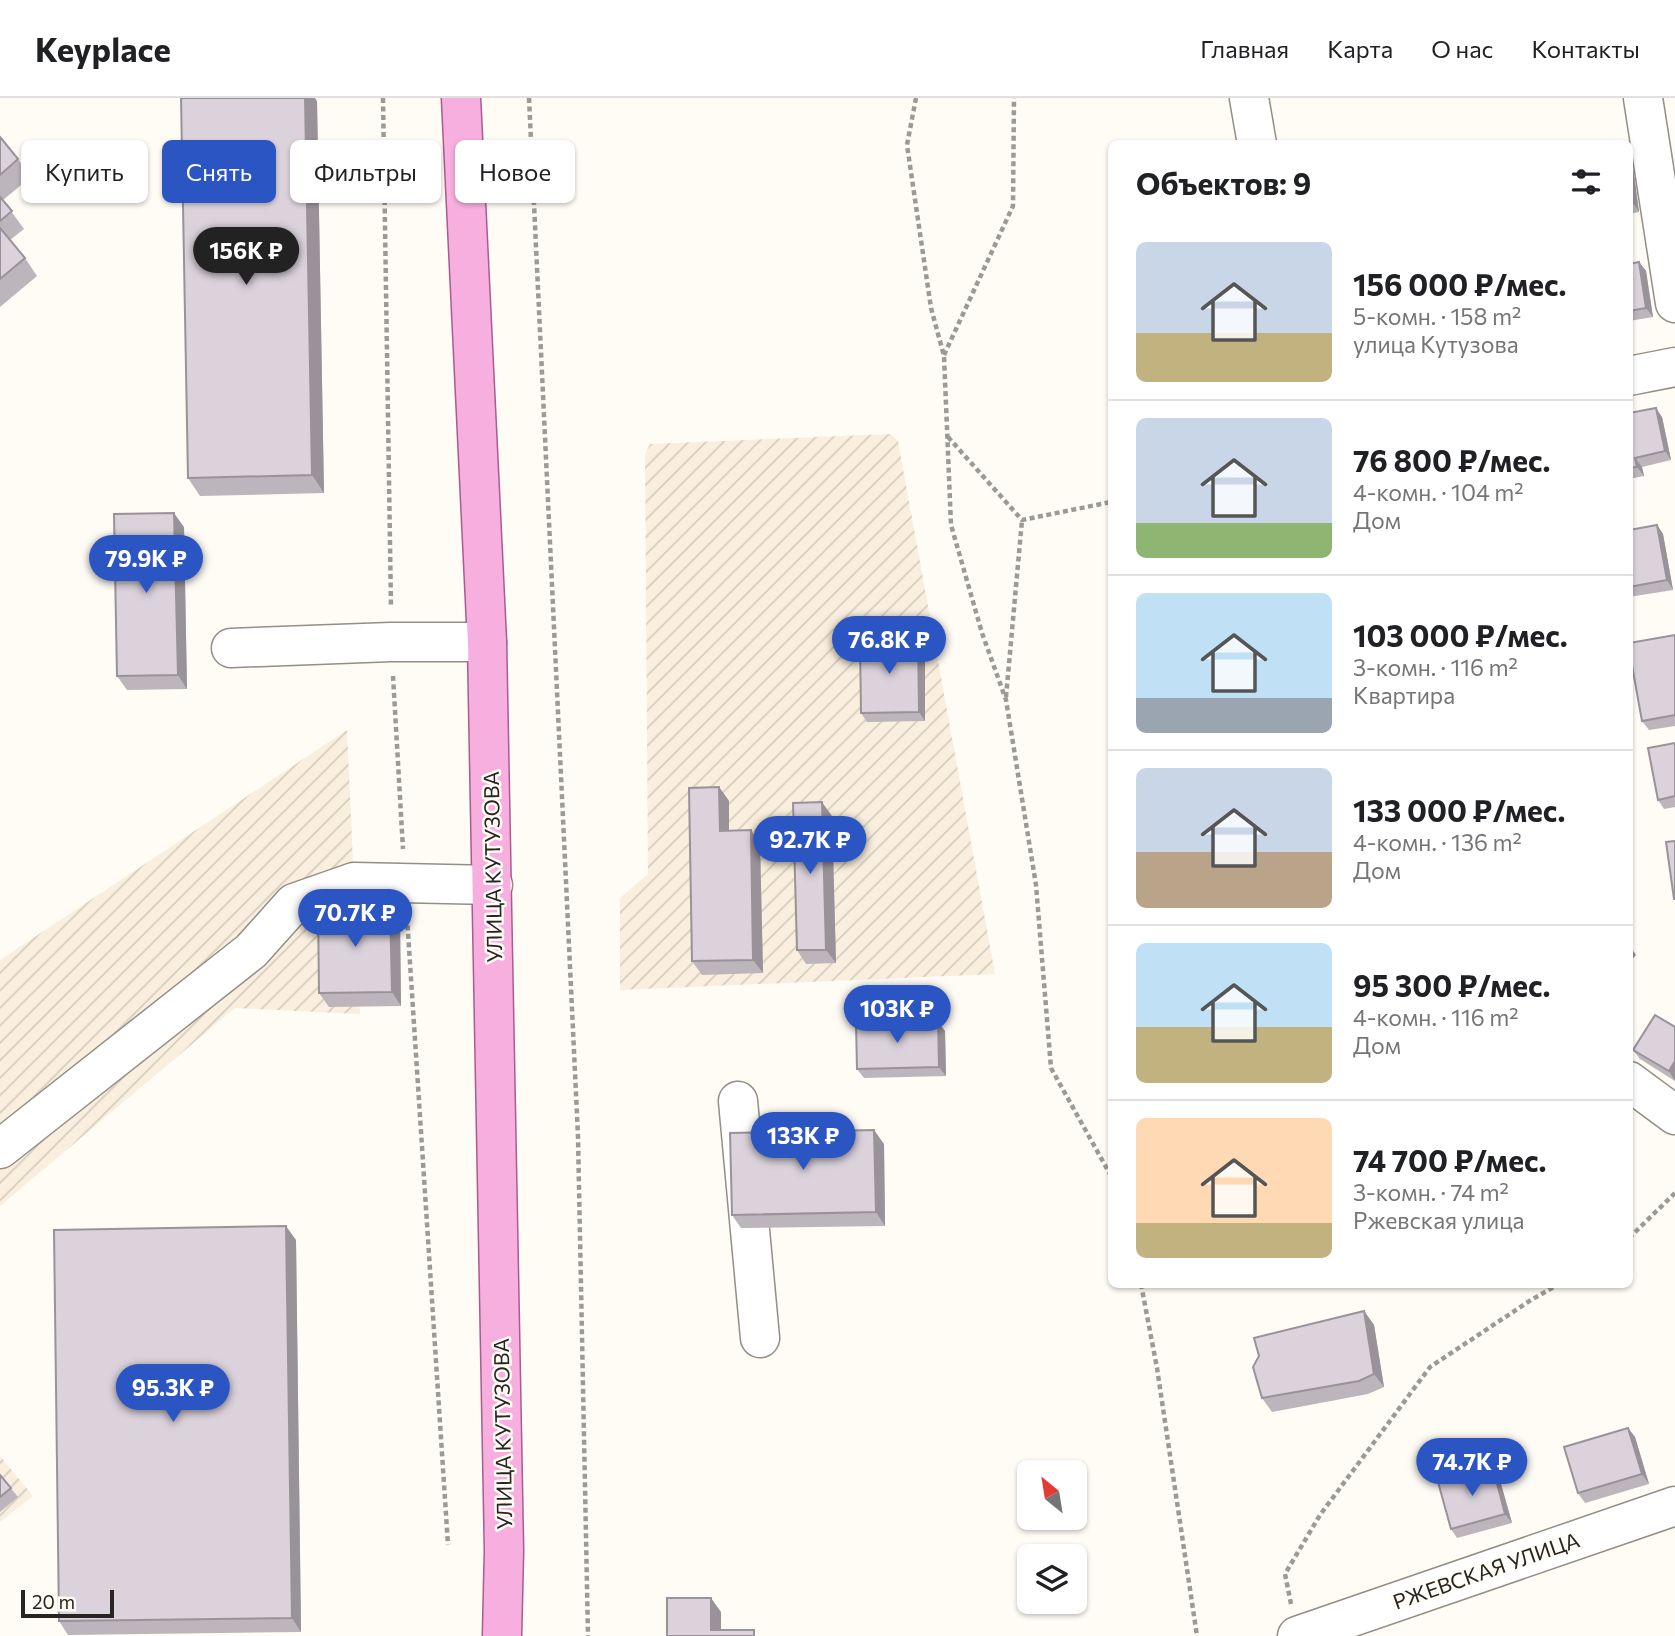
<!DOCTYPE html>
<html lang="ru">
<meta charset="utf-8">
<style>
:root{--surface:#fff;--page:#f6f6f6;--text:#202124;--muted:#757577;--line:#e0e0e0;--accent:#2c55c4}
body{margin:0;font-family:Commissioner,sans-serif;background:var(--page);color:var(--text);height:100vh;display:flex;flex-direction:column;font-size:26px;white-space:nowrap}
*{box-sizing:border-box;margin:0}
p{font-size:23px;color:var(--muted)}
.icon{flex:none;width:38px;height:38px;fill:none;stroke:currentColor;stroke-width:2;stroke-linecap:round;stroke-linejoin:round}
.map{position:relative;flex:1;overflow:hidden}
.side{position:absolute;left:1108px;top:42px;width:525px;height:1148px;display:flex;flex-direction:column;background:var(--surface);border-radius:10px;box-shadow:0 2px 5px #0004}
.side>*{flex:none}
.guide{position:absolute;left:21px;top:42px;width:665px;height:63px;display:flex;gap:14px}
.needle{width:46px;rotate:330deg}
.buttons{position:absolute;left:1017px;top:1362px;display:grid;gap:14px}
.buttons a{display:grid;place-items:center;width:70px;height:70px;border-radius:10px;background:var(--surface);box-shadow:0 2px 5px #0004;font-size:35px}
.scale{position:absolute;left:21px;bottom:18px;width:93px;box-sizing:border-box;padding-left:7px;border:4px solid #272521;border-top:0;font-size:19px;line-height:24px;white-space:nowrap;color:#272521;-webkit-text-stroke:5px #fffbf5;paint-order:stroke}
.price{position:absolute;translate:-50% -60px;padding:0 16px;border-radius:24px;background:var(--accent);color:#fff;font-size:23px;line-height:46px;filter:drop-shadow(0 2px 4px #0008)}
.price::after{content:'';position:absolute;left:50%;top:42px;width:21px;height:16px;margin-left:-10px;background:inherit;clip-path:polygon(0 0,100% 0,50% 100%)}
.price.selected{background:#222;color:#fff}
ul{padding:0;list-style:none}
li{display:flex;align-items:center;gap:21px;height:175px;padding:0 28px}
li+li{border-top:2px solid var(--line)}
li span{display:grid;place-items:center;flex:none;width:196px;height:140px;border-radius:10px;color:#555}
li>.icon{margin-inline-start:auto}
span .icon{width:84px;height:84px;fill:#fffc;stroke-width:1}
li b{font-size:30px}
h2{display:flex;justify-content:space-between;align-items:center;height:84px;padding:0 28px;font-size:30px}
.tag{padding:0 24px;border-radius:10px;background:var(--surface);box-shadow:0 2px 5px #0004;font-size:24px;line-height:63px}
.tag.selected{background:var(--accent);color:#fff}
header{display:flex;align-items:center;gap:42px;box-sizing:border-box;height:98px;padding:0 35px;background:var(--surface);border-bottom:2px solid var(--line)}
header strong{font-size:33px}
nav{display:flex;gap:38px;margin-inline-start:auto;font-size:24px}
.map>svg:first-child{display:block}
.industrial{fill:url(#industrial-furrows)}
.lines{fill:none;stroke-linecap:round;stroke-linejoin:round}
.minor-casing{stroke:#948e85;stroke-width:41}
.major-casing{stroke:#aa5c8f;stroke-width:41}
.path{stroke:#9d9a95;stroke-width:4.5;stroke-dasharray:5 3.5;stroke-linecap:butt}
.minor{stroke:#fff;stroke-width:38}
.major{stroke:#f7afdf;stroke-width:38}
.wall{fill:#bcb5bc}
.shaded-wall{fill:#999399}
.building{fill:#dbd2db;stroke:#999399;stroke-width:2}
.labels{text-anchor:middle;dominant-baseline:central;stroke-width:5;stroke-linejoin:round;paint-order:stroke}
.street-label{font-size:21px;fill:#272521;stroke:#fffbf5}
</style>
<header>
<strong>Keyplace</strong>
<nav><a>Главная</a><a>Карта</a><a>О нас</a><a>Контакты</a></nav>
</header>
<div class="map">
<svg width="1675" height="1538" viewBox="0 0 1675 1538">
<defs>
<pattern id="industrial-furrows" width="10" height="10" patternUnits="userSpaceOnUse" patternTransform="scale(1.75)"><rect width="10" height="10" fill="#faefde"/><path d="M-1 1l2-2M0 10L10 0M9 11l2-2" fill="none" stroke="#d6cdbe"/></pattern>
</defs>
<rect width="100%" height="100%" fill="#fffbf5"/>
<!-- industrial -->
<path class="industrial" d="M891 336 898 343 995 876 620 892V800L648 776 645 357 650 346Z
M347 632 360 916 235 910 0 1108V862Z
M0 1358 33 1398 0 1424Z"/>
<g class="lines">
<defs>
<path id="minor" d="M1249 0 1257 46
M1643 0 1675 205
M1629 278 1675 269
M231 550 391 544H487
M1629 983 1675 1017
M738 1003 760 1240
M0 1051 251 853 294 805 354 784 493 787
M1297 1538 1675 1408"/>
<path id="major" d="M461 0 487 544 504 1452 502 1538"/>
</defs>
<!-- minor casing -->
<use href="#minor" class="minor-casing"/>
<!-- major casing -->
<use href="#major" class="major-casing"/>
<!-- path -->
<path class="path" d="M383 0 391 509
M529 0 578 1038 588 1538
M916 0 907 47 931 210 944 258 951 427 982 535 1006 602 1036 787 1051 970 1111 1078
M944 257 1013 108 1014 0
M948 339 1022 422 1111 404
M393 578 403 751
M1006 599 1022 422
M407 819 448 1447
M1629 1140 1675 1095
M1141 1186 1157 1270 1197 1538
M1291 1506 1285 1476 1320 1417 1430 1269 1531 1202 1559 1186"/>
<!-- minor -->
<use href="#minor" class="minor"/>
<!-- major -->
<use href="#major" class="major"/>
</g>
<!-- wall -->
<path class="wall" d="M317 3 324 395 200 398 188 380Z
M0 39 18 61 31 79 3 102 24 131 10 142 25 160 37 178 0 209Z
M1629 64 1633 69 1639 114 1629 116Z
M1639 164 1646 173 1653 219 1629 223V166Z
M1629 315 1662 319 1671 362 1642 369 1644 378 1629 381Z
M1657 427 1663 436 1673 492 1629 499V432Z
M184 429 187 591 127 592 117 578Z
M1675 537V628L1649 632 1642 623Z
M925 552V623L867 624 861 615Z
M1675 645V709L1664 711 1658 702Z
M719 689 729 703V733L751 732 760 746 763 875 702 877 692 863Z
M832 718 836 865 806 866 797 852Z
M390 807 400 821 401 908 329 909 319 895Z
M938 924 945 933 946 978 864 980 857 971Z
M1675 929V983L1640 961 1633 952Z
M884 1046 885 1128 741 1130 732 1117Z
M296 1142 301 1534 68 1537 59 1523Z
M1364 1213 1374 1227 1384 1289 1368 1296 1272 1314 1262 1300Z
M1628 1330 1635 1339 1649 1386 1585 1405 1578 1395Z
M0 1377 18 1399 0 1414Z
M1499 1379 1512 1425 1457 1440 1451 1431Z"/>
<!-- shaded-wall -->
<path class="shaded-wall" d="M305 0H315L317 3 324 395 312 377Z
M1629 64 1633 69 1639 114 1633 105 1629 80Z
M1639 164 1646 173 1653 219 1646 210Z
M1656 310 1662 319 1671 362 1665 353Z
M1635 360 1642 369 1644 378 1637 369Z
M174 415 184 429 187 591 178 577Z
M1657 427 1663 436 1673 492 1667 482Z
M918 542 925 552V623L919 614Z
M719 689 729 703V746L720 733Z
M822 704 832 718 836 865 826 852Z
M751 732 760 746 763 875 753 862Z
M390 807 400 821 401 908 392 894Z
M1630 848 1636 857 1629 865Z
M938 924 945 933 946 978 939 969Z
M1675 963V983L1669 973Z
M874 1032 884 1046 885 1128 876 1114Z
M286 1128 296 1142 301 1534 292 1520Z
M1364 1213 1374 1227 1384 1289 1374 1276Z
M1628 1330 1635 1339 1649 1386 1642 1376Z
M1493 1370 1499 1379 1512 1425 1505 1416Z
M711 1500 721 1514V1538L711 1532Z"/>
<!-- building -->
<path class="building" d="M181 0H305L312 377 188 380Z
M0 39 18 61 0 77Z
M1629 80 1633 105 1629 106Z
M0 99 12 113 0 123Z
M0 130 25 160 0 181Z
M1639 164 1646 210 1629 213V166Z
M1656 310 1665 353 1635 360 1637 369 1629 370V315Z
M174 415 178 577 117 578 114 416Z
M1657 427 1667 482 1629 489V432Z
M1675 537V617L1642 623 1629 551V545Z
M918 542 919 614 861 615 860 543Z
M1675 645V698L1658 702 1648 650Z
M719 689 720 733 751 732 753 862 692 863 689 690Z
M822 704 826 852H797L793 705Z
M1675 743V801H1674L1666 744Z
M390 807 392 894 319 895 318 808Z
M1655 917 1675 929V963L1669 973 1633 952Z
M938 924 939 969 857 971 856 925Z
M874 1032 876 1114 732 1117 730 1035Z
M286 1128 292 1520 59 1523 54 1132Z
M1364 1213 1374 1276 1359 1283 1262 1300 1253 1269 1259 1258 1254 1240Z
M1628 1330 1642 1376 1578 1395 1564 1349Z
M1493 1370 1505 1416 1451 1431 1438 1384Z
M0 1377 11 1390 0 1399Z
M667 1500H711V1532H754V1538H667Z"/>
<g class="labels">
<!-- street labels -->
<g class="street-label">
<text transform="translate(492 769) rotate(-91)">УЛИЦА КУТУЗОВА</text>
<text transform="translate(502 1336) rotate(-91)">УЛИЦА КУТУЗОВА</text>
<text transform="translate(1486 1472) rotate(-19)">РЖЕВСКАЯ УЛИЦА</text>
</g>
</g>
</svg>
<div class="buttons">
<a><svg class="needle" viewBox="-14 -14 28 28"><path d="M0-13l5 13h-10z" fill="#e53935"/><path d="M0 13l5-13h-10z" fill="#757577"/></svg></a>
<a><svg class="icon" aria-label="layers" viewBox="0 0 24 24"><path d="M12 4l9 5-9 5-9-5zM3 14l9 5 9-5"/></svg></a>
</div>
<div class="scale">20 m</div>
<b class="price selected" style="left:246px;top:189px">156K ₽</b>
<b class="price" style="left:146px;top:497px">79.9K ₽</b>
<b class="price" style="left:889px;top:578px">76.8K ₽</b>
<b class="price" style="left:810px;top:778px">92.7K ₽</b>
<b class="price" style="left:355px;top:851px">70.7K ₽</b>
<b class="price" style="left:897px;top:947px">103K ₽</b>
<b class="price" style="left:803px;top:1074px">133K ₽</b>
<b class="price" style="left:173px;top:1326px">95.3K ₽</b>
<b class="price" style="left:1472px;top:1400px">74.7K ₽</b>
<div class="guide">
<a class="tag">Купить</a>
<a class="tag selected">Снять</a>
<a class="tag">Фильтры</a>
<a class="tag">Новое</a>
</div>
<section class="side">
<h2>Объектов: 9<svg class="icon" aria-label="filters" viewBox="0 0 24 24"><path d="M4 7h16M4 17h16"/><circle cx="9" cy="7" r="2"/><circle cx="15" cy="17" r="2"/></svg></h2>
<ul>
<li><span style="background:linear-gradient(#c9d6e8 65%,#c2b280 0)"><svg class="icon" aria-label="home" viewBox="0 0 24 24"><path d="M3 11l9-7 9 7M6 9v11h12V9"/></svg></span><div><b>156 000 ₽/мес.</b><p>5-комн. · 158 m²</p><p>улица Кутузова</p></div></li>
<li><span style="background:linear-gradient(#c9d6e8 75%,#8fb573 0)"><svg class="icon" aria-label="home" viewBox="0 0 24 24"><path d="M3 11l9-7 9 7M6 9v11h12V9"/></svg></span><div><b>76 800 ₽/мес.</b><p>4-комн. · 104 m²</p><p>Дом</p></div></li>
<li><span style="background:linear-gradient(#bfe0f5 75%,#9aa5b1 0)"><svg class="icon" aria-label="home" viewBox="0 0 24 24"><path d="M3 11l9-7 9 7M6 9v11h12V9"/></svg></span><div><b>103 000 ₽/мес.</b><p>3-комн. · 116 m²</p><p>Квартира</p></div></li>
<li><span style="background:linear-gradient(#c9d6e8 60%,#b9a48a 0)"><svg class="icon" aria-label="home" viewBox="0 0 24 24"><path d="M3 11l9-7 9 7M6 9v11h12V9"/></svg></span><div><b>133 000 ₽/мес.</b><p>4-комн. · 136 m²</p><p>Дом</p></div></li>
<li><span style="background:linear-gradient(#bfe0f5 60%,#c2b280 0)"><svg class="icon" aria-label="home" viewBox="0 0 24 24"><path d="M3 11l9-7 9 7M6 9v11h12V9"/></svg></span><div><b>95 300 ₽/мес.</b><p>4-комн. · 116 m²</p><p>Дом</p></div></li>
<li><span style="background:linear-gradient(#ffd9b3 75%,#c2b280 0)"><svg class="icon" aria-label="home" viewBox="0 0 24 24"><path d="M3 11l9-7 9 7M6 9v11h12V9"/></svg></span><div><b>74 700 ₽/мес.</b><p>3-комн. · 74 m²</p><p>Ржевская улица</p></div></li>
</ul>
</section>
</div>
